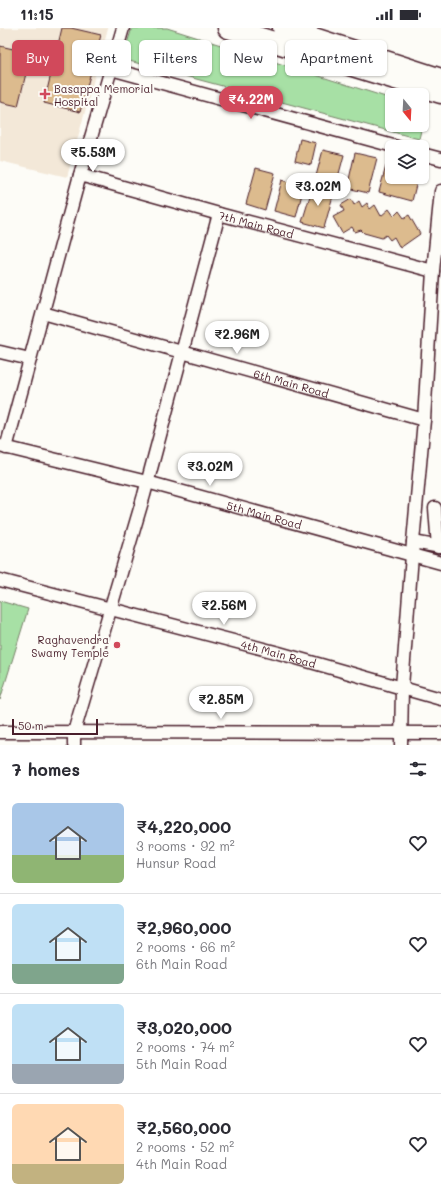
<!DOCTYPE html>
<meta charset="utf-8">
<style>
:root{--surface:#fff;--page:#f2f2f3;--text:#2b2b33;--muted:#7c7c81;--line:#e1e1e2;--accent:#d1495b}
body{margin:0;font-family:Mali,sans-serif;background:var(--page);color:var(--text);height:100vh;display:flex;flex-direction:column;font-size:15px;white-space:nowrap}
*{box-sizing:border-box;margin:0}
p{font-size:13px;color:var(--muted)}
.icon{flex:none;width:22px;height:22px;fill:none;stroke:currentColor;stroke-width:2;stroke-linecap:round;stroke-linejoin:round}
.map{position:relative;height:717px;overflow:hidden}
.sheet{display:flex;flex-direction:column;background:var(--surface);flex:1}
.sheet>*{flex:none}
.top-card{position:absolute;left:12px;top:12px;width:417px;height:36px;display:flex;gap:8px}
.needle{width:26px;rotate:162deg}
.buttons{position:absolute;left:385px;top:60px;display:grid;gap:8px}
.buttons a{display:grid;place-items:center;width:44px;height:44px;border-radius:6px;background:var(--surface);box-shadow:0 1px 3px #0004;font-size:20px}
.scale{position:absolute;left:12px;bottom:10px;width:86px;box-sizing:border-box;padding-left:4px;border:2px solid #4a1f2b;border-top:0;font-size:11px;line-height:14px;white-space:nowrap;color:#4a1f2b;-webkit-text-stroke:3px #fdfcf7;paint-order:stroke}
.price{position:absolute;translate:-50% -34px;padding:0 9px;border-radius:14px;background:#fff;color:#222;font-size:13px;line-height:26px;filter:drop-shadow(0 1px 2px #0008)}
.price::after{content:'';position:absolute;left:50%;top:24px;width:12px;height:9px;margin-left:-6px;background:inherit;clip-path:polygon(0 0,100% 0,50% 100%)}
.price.on{background:var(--accent);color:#fff}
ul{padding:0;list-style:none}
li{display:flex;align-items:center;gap:12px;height:100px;padding:0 12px}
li+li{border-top:1px solid var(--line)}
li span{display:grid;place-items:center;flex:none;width:112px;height:80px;border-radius:6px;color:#555}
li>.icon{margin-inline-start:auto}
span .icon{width:48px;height:48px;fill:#fffc;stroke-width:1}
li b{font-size:17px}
h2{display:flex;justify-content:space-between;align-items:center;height:48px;padding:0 12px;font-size:17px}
.chip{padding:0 14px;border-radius:6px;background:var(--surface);box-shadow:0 1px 3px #0004;font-size:14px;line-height:36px}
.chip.on{background:var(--accent);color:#fff}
.status{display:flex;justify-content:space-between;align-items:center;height:28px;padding:0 20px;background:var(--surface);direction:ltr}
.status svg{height:11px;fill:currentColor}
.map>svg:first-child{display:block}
.built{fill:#f3e8d8}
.green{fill:#a7e0a5;stroke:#788068}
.building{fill:#dcbb8e;stroke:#4a1f2b}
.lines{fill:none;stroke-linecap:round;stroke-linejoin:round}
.minor-casing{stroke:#4a1f2b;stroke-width:15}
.primary-casing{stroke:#4a1f2b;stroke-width:23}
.minor{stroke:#fdfcf7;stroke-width:12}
.primary{stroke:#fdfcf7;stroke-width:20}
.poi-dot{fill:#d1495b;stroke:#fdfcf7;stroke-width:1.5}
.labels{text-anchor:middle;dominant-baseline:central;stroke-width:4;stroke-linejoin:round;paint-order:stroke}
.poi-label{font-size:11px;fill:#4a1f2b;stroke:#fdfcf7;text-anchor:start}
.street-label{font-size:11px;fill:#4a1f2b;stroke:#fdfcf7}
</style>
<div class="status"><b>11:15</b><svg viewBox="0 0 49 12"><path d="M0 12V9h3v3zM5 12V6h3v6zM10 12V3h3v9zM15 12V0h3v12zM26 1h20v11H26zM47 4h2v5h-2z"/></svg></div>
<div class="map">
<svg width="441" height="717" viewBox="0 0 441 717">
<rect width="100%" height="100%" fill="#fdfcf7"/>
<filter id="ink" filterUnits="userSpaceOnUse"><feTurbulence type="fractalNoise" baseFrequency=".025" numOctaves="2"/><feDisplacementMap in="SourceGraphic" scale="8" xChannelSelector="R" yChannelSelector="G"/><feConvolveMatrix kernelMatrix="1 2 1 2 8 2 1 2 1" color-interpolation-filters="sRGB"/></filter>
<g filter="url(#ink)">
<!-- built -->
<path class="built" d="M0 0H108L67 149 0 133Z"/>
<!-- green -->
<path class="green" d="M132 0H167L392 71V97H422V80L426 81 419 111 122 31Z
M0 573 28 581 0 672Z"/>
<!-- building -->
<path class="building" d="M62 0H71L101 7 80 84 44 75Z
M0 18 31 25 18 78 0 74Z
M300 111 316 115 311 137 295 133Z
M323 122 344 127 337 153 316 148Z
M355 125 377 130 368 165 347 160Z
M386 138 392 139V149H418L412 173 379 164Z
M256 140 275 145 265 182 246 176Z
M282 152 304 158 296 189 274 183Z
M313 158 334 164 324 200 302 194Z
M351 171 354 177 359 173 362 179 367 175 370 181 375 177 381 188 389 181 394 188 399 183 404 190 409 187 420 206 400 220 394 209 390 212 386 207 382 210 364 205 361 202 355 204 352 199 342 205 333 189 344 183 341 177Z"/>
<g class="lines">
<defs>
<g id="minor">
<path d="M111 41 397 119"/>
<path d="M422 126 441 131"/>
<path id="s1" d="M80 147 219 186 433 243"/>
<path id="s2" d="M43 285 424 392"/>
<path d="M0 324 30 331"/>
<path id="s3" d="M0 418 147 454 441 535"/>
<path d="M6 420 80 147 123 0"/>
<path d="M435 480 438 519"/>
<path d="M413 514 441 519"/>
<path id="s4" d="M0 552 279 625 441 671"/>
<path d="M0 704 441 705"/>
<path d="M74 717V704L144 467 219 186"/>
<path d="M401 717 402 659 413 514 424 392 433 243 441 163"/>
</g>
<path id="primary" d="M228 0 441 65
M283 0 441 51"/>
</defs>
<!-- minor casing -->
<use href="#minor" class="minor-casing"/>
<!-- primary casing -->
<use href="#primary" class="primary-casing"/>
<!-- minor -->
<use href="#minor" class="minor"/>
<!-- primary -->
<use href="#primary" class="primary"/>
</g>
</g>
<!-- markers -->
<g class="poi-dot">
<path d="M43 60h4v4h4v4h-4v4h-4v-4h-4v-4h4z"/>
<circle cx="117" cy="617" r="4"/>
</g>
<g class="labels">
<!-- poi labels -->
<g class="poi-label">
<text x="54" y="60">Basappa Memorial<tspan x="54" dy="13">Hospital</tspan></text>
<text x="109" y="611" text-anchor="end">Raghavendra<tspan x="109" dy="13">Swamy Temple</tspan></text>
</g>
<!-- street labels -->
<g class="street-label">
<text stroke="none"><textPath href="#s1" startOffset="183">7th Main Road</textPath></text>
<text stroke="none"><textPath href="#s2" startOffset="258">6th Main Road</textPath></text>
<text stroke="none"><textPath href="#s3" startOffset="273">5th Main Road</textPath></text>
<text stroke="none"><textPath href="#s4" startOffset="288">4th Main Road</textPath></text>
</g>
</g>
</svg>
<div class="buttons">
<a><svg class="needle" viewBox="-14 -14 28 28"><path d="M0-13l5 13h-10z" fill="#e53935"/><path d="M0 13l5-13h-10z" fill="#7c7c81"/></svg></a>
<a><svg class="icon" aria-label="layers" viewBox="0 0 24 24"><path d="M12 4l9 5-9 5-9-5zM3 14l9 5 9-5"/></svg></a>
</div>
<div class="scale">50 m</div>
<b class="price on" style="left:251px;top:92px">₹4.22M</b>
<b class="price" style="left:93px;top:145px">₹5.53M</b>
<b class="price" style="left:318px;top:179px">₹3.02M</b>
<b class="price" style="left:237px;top:327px">₹2.96M</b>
<b class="price" style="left:210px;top:459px">₹3.02M</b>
<b class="price" style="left:224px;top:598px">₹2.56M</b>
<b class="price" style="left:221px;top:692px">₹2.85M</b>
<div class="top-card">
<a class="chip on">Buy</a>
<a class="chip">Rent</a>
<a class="chip">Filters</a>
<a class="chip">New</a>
<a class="chip">Apartment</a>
</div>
</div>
<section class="sheet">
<h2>7 homes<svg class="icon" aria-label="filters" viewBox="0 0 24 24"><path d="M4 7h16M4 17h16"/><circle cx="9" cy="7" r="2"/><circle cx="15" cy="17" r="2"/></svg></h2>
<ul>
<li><span style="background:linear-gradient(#a9c7e8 65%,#8fb573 0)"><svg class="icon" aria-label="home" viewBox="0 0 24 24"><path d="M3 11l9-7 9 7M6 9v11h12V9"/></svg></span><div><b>₹4,220,000</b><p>3 rooms · 92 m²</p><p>Hunsur Road</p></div><svg class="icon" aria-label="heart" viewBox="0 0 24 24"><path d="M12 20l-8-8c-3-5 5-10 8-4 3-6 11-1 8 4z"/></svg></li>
<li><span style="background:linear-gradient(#bfe0f5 75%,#7fa58c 0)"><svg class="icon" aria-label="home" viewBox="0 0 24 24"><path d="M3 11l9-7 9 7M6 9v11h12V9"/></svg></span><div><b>₹2,960,000</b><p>2 rooms · 66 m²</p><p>6th Main Road</p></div><svg class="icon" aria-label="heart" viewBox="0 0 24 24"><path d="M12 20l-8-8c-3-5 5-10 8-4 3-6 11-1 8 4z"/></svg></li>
<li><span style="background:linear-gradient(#bfe0f5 75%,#9aa5b1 0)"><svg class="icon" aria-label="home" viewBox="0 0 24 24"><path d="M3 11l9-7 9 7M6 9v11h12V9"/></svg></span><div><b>₹3,020,000</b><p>2 rooms · 74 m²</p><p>5th Main Road</p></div><svg class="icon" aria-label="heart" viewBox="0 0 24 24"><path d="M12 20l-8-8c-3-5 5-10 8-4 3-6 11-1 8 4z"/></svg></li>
<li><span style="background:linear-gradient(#ffd9b3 75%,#c2b280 0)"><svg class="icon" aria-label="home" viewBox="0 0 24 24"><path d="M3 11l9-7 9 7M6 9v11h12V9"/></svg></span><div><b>₹2,560,000</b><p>2 rooms · 52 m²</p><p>4th Main Road</p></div><svg class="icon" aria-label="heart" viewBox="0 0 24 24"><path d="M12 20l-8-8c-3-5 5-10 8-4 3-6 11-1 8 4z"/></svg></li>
</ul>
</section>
